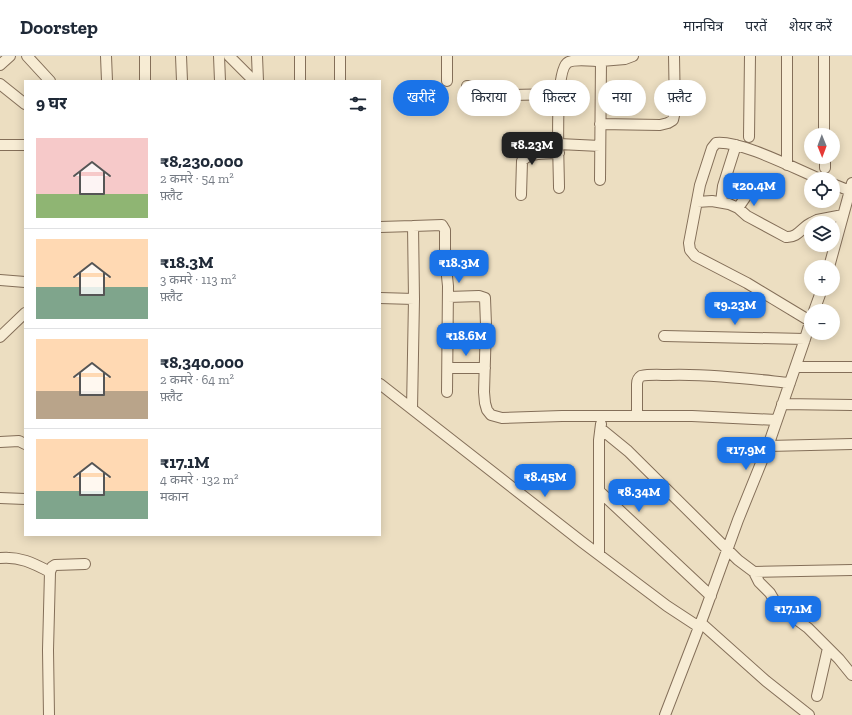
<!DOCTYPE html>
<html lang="hi">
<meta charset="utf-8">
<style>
:root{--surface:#fff;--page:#f2f2f3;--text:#1f2937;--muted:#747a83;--line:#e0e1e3;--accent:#1a73e8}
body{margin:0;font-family:"Zilla Slab","Noto Sans Devanagari",serif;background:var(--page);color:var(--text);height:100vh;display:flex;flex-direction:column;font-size:15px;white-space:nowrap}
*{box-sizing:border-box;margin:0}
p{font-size:13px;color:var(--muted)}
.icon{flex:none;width:22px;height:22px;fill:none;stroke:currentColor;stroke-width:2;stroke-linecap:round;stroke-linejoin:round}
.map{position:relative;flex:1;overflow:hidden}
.sheet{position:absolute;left:24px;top:24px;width:357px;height:456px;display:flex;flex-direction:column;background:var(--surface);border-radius:0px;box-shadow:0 2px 10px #0003}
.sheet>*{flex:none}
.guide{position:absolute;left:393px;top:24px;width:380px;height:36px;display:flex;gap:8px}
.needle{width:26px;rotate:179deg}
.controls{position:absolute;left:804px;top:72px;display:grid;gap:8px}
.controls a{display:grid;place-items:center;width:36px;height:36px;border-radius:50%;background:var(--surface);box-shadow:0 2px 10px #0003;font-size:20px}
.price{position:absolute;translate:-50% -34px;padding:0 9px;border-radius:8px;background:var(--accent);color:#fff;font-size:13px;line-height:26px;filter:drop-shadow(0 1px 2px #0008)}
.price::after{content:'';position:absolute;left:50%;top:24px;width:12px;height:9px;margin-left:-6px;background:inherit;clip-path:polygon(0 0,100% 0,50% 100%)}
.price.current{background:#222;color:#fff}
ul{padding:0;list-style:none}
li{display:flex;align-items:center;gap:12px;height:100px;padding:0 12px}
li+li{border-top:1px solid var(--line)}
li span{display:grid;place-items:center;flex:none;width:112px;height:80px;border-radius:0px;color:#555}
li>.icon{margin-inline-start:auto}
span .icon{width:48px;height:48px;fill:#fffc;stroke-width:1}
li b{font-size:17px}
h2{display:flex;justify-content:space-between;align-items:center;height:48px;padding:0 12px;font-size:17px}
.pill{padding:0 14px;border-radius:18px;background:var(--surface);box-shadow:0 2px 10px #0003;font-size:14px;line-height:36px}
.pill.current{background:var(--accent);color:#fff}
header{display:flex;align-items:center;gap:24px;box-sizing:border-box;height:56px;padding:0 20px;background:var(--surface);border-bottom:1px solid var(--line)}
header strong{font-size:19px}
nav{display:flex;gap:22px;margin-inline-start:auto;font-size:14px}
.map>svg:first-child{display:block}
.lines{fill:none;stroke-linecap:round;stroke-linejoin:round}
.minor-casing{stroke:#846f59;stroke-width:12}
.minor{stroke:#f7ecd4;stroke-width:10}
</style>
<header>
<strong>Doorstep</strong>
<nav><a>मानचित्र</a><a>परतें</a><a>शेयर करें</a></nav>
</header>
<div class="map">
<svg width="852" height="659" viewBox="0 0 852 659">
<rect width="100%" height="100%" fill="#ecdec1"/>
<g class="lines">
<defs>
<path id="minor" d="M27 0 50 25
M106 0 107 25
M181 0 182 25
M219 0 220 25
M229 0 254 25
M257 0 258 25
M300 0V25
M447 0V25
M824 0V79
M0 9 10 0
M145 25V0
M340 25V0
M0 28 25 48
M467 30 512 39 559 38
M600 68 660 69 668 67 673 64 675 55 674 0
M749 81 750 0
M559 88 600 90
M0 89H25
M825 101V112
M787 109V0
M600 124 601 5 625 3 633 0
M833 128 850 135
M559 132C559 111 554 18 567 7 573 2 593 5 601 5
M521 139 522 105C530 96 547 98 559 97
M697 146 712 145 729 148 738 152 747 160 786 181C798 182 802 171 811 167
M721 146 723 130 736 89
M738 152 751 133 755 125
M811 167 817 164 843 159
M413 170 442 169 445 174V201L448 230 447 336
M380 171 413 170 414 243 412 353
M829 211 852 127
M0 224 25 226
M448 241 479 240 485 242 486 269 484 336 485 347 487 354 491 359 502 362 562 360H692L777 364
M380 242 414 243
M814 255 822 233
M810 265 747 227 695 200 690 194 689 187 700 129 712 92 716 87C740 84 796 113 820 123
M664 280 805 283
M0 281 25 257
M796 311H852
M448 312H485
M380 328 582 486 667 550 699 571
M782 348 852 349
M637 360V328C637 324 638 322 641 320 650 318 660 319 669 319 709 318 750 323 790 327
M601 368 599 384V435L711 540
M601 373 628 395 738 504 754 516 852 514
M0 386 19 385 25 388
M768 390 852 388
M0 442 25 443
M599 498V435
M0 502C19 500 33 507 50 516
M754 516 759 526 770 537 777 549 808 572 839 603 852 619
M701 567 766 625 809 659
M817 640 828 592
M49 659 48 594 50 516 52 511 55 509 85 508
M665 659 704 558 738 464 768 390 805 283 811 263"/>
</defs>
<!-- minor casing -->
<use href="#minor" class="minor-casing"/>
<!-- minor -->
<use href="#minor" class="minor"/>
</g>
</svg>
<div class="controls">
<a><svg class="needle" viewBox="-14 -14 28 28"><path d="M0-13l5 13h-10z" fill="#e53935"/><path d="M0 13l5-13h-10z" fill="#747a83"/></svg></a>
<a><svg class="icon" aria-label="locate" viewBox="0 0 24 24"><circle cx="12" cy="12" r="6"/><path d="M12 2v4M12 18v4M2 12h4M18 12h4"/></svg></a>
<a><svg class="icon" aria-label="layers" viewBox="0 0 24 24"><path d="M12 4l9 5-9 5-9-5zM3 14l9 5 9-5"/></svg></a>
<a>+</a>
<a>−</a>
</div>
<b class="price current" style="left:532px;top:110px">₹8.23M</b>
<b class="price" style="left:754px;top:151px">₹20.4M</b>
<b class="price" style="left:459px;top:228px">₹18.3M</b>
<b class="price" style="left:735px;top:270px">₹9.23M</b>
<b class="price" style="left:466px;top:301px">₹18.6M</b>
<b class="price" style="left:746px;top:415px">₹17.9M</b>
<b class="price" style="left:545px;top:442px">₹8.45M</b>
<b class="price" style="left:639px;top:457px">₹8.34M</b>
<b class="price" style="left:793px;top:574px">₹17.1M</b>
<div class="guide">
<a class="pill current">खरीदें</a>
<a class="pill">किराया</a>
<a class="pill">फ़िल्टर</a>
<a class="pill">नया</a>
<a class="pill">फ़्लैट</a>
</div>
<section class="sheet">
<h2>9 घर<svg class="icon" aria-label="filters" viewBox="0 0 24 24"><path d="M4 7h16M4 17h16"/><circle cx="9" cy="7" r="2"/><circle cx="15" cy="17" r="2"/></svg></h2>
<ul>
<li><span style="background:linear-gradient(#f6c9c9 70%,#8fb573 0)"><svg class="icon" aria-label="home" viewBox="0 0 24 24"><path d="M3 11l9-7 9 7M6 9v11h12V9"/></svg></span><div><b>₹8,230,000</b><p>2 कमरे · 54 m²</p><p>फ़्लैट</p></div></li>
<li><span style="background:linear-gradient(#ffd9b3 60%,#7fa58c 0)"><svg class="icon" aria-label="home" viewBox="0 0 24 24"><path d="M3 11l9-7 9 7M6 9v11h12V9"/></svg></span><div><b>₹18.3M</b><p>3 कमरे · 113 m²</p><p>फ़्लैट</p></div></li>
<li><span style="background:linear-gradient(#ffd9b3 65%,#b9a48a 0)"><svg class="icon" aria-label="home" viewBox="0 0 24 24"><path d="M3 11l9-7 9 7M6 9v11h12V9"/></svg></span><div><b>₹8,340,000</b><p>2 कमरे · 64 m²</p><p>फ़्लैट</p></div></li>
<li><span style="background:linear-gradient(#ffd9b3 65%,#7fa58c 0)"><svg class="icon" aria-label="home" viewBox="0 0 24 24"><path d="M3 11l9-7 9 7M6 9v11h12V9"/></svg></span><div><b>₹17.1M</b><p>4 कमरे · 132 m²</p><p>मकान</p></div></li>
</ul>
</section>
</div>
